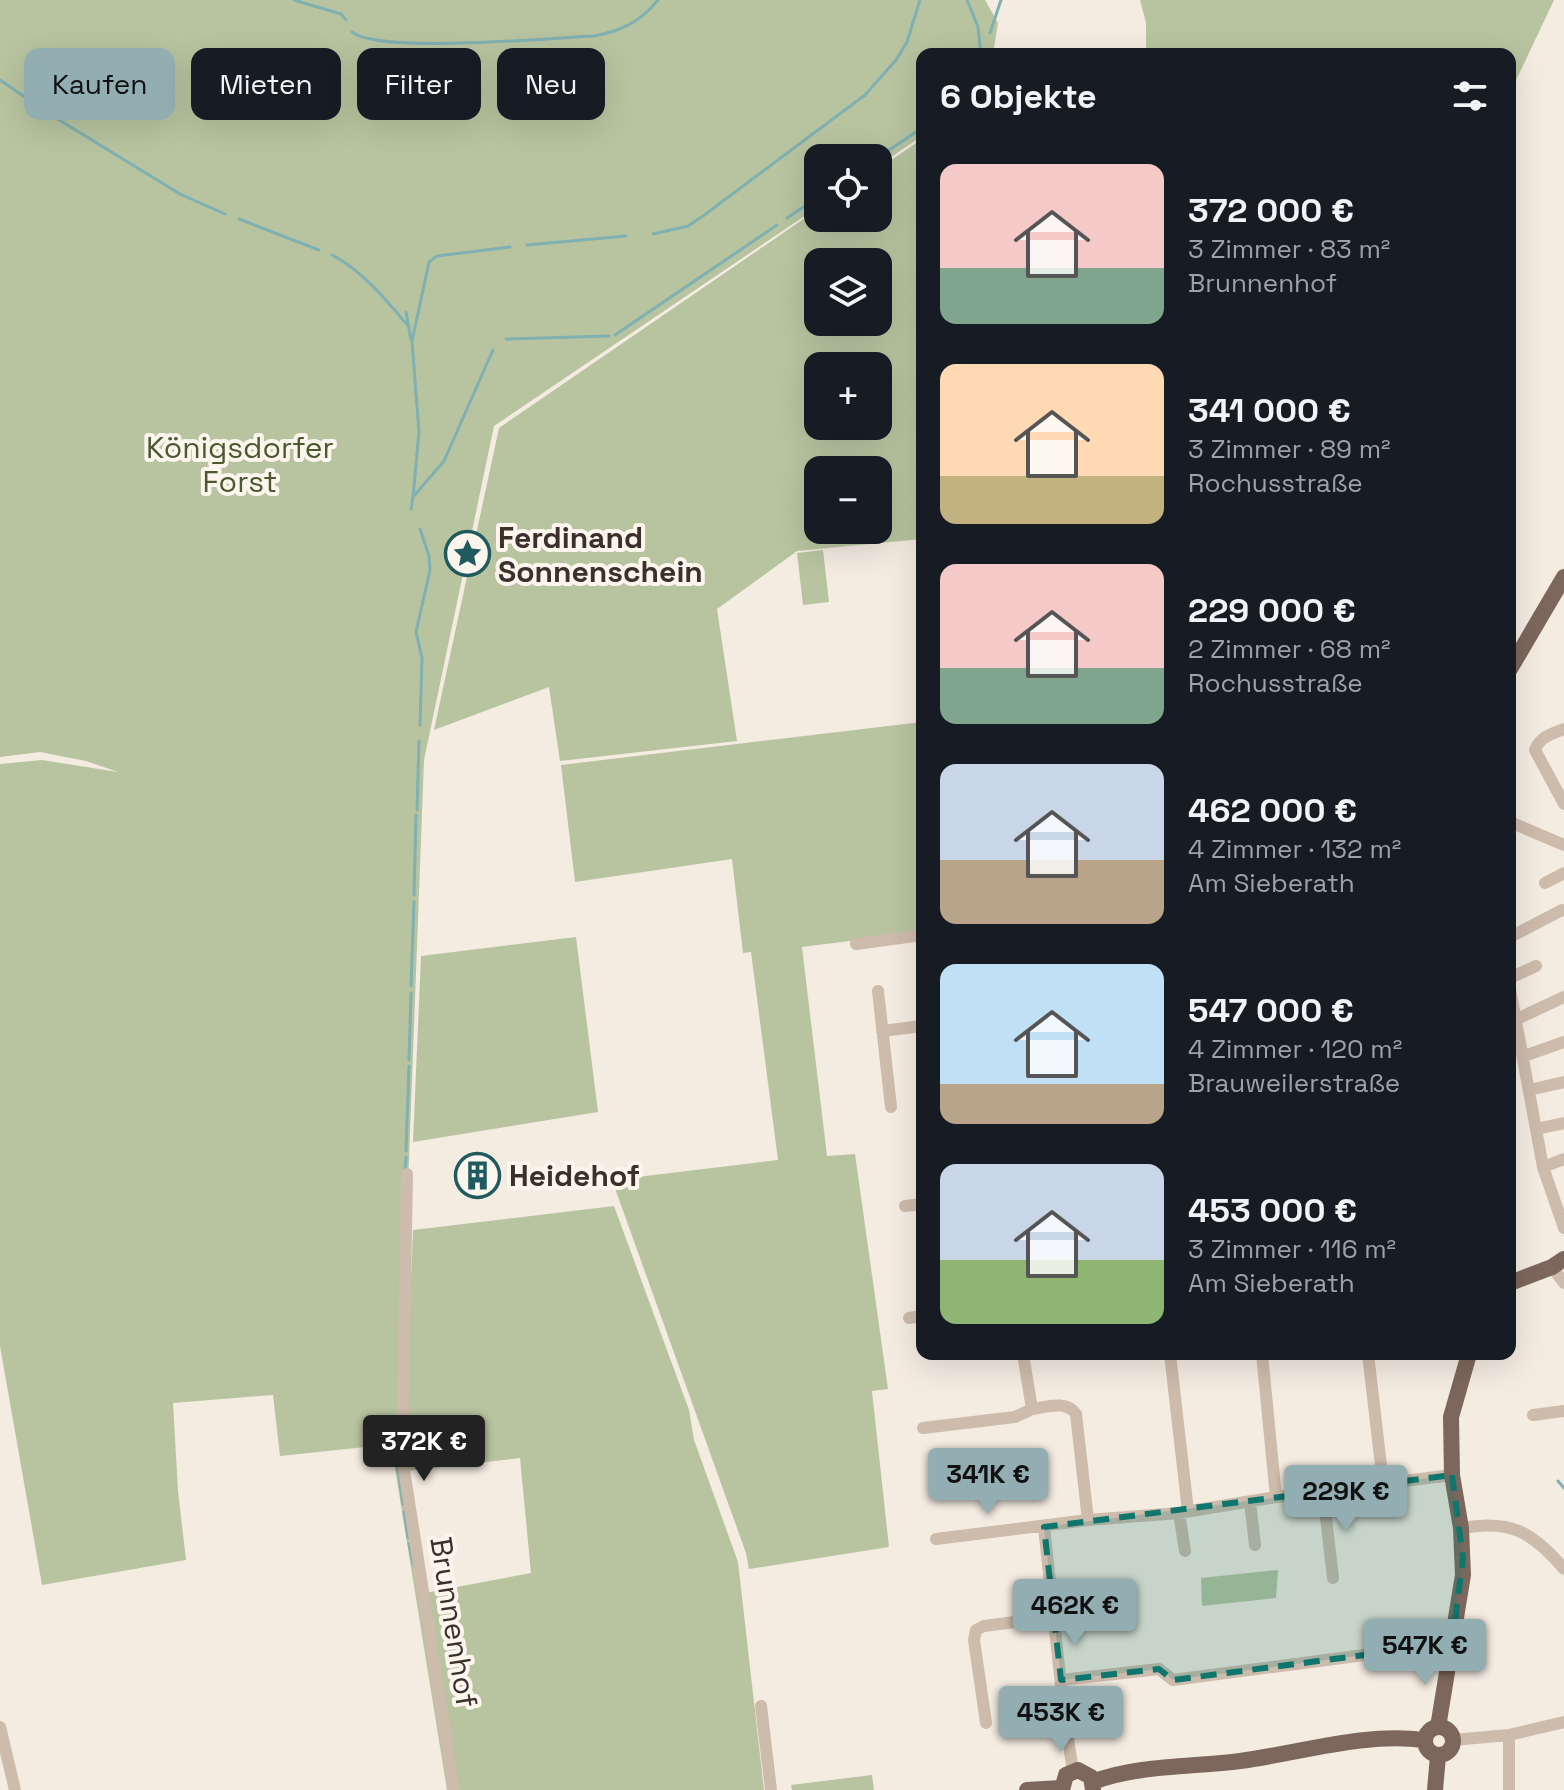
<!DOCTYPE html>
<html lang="de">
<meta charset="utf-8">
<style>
:root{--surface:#171b24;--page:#20242c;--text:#f1f3f6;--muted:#9ea1a6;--accent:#92aeb2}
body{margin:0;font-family:"Space Grotesk",sans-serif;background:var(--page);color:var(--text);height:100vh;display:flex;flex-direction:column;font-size:30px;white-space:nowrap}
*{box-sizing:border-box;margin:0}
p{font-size:26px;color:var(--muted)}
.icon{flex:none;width:44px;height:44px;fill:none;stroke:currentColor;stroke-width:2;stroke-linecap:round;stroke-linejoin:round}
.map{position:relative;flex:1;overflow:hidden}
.sheet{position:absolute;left:916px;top:48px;width:600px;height:1312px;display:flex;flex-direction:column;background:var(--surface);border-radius:16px;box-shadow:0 8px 32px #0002}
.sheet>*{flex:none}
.hud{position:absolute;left:24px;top:48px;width:760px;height:72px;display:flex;gap:16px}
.buttons{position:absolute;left:804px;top:144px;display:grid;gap:16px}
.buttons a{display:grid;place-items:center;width:88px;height:88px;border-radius:16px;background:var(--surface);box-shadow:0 8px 32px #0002;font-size:40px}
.price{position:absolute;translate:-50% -68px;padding:0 18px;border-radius:8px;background:var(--accent);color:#111;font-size:26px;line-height:52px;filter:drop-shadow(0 2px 4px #0008)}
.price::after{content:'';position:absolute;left:50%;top:48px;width:24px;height:18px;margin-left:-12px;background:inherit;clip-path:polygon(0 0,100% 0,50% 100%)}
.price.active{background:#222;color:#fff}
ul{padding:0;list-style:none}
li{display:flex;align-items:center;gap:24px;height:200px;padding:0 24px}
li span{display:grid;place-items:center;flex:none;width:224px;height:160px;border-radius:16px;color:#555}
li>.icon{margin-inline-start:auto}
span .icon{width:96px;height:96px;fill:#fffc;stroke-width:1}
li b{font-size:34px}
h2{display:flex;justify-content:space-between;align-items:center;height:96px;padding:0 24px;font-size:34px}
.tag{padding:0 28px;border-radius:16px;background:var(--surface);box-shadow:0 8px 32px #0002;font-size:28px;line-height:72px}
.tag.active{background:var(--accent);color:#111}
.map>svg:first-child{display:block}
.green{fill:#b8c4a0;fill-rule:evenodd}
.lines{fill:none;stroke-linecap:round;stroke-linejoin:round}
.stream{stroke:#7fb0b2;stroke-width:3}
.minor{stroke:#cdbbac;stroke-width:12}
.major{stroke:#7d675c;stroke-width:16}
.marked{fill:#0f766e;fill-opacity:0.2;stroke:#0f766e;stroke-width:6;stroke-dasharray:16 10;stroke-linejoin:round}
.labels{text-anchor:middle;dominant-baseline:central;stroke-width:8;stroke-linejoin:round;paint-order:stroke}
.park-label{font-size:30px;fill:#4a5a2e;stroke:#fbf5ee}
.poi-label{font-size:30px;font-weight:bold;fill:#3b302b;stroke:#fbf5ee;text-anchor:start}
.street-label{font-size:30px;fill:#3b302b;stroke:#fbf5ee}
</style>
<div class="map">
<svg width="1564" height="1790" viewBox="0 0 1564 1790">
<rect width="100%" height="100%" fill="#f4ebe1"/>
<!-- green -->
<path class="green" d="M0 0H985L998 23 993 54H922V136L878 166V158H818V207L494 426 424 760 398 1453 394 1454V1444L280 1456 273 1395 173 1403 178 1491 186 1560 42 1585 0 1346V764L42 760 118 772 86 761 40 752 0 757Z
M1140 0H1554L1510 93V54H1146V23Z
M922 139V539L797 551 717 609 737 741 560 761 549 687 434 730 499 428 818 209V218H878V169ZM818 262H878V322H818ZM818 366H878V426H818ZM818 470H878V530H818Z
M823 550 829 602 803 605 797 553Z
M922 722V932L802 947 827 1156 855 1154 888 1389 872 1391 889 1547 749 1569 746 1553 612 1180 778 1160 751 952 743 953 732 859 575 882 561 765Z
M576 937 598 1112 413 1142 421 956Z
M614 1206 689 1410 694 1440 738 1562 764 1790H458L425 1593 531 1573 520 1458 407 1471 404 1455 413 1230Z
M398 1461 451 1790H447L394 1462Z
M1278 1570 1276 1598 1202 1606 1201 1578Z
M872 1775 874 1790H792L791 1785Z"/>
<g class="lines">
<!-- stream -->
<path class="stream" d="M294 0 341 14 346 20
M967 0 978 27 981 54
M352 32C378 54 552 38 594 36 621 31 640 22 658 0
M990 33 1001 0
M0 80 45 111
M56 118 180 194 225 214
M877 158 922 128
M787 218 818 197
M239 219 319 250
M653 234 688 226 703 216 865 95 896 60 907 42 920 0
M527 245 626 236
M332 255C363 271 387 301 409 327
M406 312 411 340
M615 335 777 225
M506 339 609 336
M413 497 419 432 412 341 429 262 437 256 510 247
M411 509 413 497 444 461 493 350
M420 529 429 556 430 570 416 632 422 658 420 725
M417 810 419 741
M414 895 416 815
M411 986 414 902
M409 1060 411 993
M406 1151 409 1066
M405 1170 406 1157
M397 1462 403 1504
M1558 1481 1564 1488
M404 1512 408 1538
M409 1544 413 1564"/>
<!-- minor -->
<path class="minor" d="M1564 729C1551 734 1540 737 1535 750L1564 804
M1510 822 1564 845
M1545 883 1564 873
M1510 937 1562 910
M856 944 922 935
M1510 978 1536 966
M1510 989 1543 1167 1564 1228
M878 991 891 1107
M1517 1019 1564 997
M882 1031 922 1026
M1524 1056 1564 1042
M1529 1090 1564 1082
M1536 1129 1564 1123
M1543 1167 1564 1159
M407 1174 402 1457 454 1790
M905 1206 922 1204
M1552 1267 1564 1283
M909 1318 922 1316
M1023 1354 1032 1409C1047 1407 1066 1400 1076 1414L1088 1520
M1170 1354 1188 1511
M1262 1354 1276 1497
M1368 1354 1383 1483
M1533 1415 1564 1411
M923 1428 1015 1417 1032 1409
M1323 1492 1333 1578
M1250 1502 1255 1545
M1179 1513 1185 1551
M1044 1527 1064 1713 1073 1771
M1461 1528C1510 1519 1533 1532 1564 1569
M936 1539 1088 1520 1179 1513 1276 1497 1452 1475
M1061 1680 1159 1669 1173 1680 1418 1648 1451 1653
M761 1706 771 1790
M986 1723 974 1640 976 1630 984 1626 1054 1617
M0 1727 15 1790
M1453 1740 1509 1735 1564 1722
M1509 1790V1735"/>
<!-- major -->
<path class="major" d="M1510 669 1564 577
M1510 1283 1552 1267 1564 1259
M1425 1741a14 14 0 1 1 28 0a14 14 0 1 1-28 0Z
M1438 1727 1463 1575 1461 1528 1452 1475 1451 1417 1469 1354
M1093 1782C1136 1765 1194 1767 1240 1761 1300 1753 1364 1732 1424 1740
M1027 1790 1061 1788
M1062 1790 1066 1775 1078 1770 1091 1777 1093 1790
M1435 1790 1438 1756"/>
</g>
<!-- marked area -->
<path class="marked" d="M1452 1475 1463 1558 1451 1653 1418 1648 1173 1680 1159 1669 1061 1680 1044 1527Z"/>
<!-- icons -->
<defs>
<symbol id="sight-ring" viewBox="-11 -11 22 22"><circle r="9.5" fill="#fbf5ee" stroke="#1f5a5e" stroke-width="1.5"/><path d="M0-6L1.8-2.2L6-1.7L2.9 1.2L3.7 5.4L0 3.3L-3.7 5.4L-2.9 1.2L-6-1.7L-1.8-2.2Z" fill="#1f5a5e"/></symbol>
<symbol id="building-ring" viewBox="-11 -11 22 22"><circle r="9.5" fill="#fbf5ee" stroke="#1f5a5e" stroke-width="1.5"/><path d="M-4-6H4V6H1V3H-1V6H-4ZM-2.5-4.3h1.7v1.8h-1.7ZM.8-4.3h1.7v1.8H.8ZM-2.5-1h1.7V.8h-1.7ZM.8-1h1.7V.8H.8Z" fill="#1f5a5e"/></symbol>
</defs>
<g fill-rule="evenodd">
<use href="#sight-ring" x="442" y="528" width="51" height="51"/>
<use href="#building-ring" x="452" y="1150" width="51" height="51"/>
</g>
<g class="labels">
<!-- park labels -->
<g class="park-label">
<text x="240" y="447">Königsdorfer<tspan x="240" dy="34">Forst</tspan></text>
</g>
<!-- poi labels -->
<g class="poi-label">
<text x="498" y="537">Ferdinand<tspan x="498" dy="34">Sonnenschein</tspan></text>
<text x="509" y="1175">Heidehof</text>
</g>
<!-- street labels -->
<g class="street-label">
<text transform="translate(454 1622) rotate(81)">Brunnenhof</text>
</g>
</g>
</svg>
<div class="buttons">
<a><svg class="icon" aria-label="locate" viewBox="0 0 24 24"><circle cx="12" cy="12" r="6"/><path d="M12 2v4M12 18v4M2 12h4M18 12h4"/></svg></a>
<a><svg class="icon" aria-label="layers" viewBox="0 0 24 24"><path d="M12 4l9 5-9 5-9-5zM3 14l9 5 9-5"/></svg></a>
<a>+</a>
<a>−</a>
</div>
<b class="price active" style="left:424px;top:1483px">372K €</b>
<b class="price" style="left:988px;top:1516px">341K €</b>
<b class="price" style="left:1346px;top:1533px">229K €</b>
<b class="price" style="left:1075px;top:1647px">462K €</b>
<b class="price" style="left:1425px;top:1687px">547K €</b>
<b class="price" style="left:1061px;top:1754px">453K €</b>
<div class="hud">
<a class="tag active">Kaufen</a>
<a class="tag">Mieten</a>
<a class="tag">Filter</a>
<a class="tag">Neu</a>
</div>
<section class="sheet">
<h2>6 Objekte<svg class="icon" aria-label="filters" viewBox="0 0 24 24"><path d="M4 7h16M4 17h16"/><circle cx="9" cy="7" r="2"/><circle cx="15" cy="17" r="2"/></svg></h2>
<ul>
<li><span style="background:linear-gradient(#f6c9c9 65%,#7fa58c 0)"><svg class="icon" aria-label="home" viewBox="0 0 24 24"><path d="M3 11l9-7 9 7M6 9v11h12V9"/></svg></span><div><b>372 000 €</b><p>3 Zimmer · 83 m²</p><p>Brunnenhof</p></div></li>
<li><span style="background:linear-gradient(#ffd9b3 70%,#c2b280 0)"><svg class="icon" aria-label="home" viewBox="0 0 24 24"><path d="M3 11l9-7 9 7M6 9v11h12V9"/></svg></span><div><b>341 000 €</b><p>3 Zimmer · 89 m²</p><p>Rochusstraße</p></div></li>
<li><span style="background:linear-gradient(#f6c9c9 65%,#7fa58c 0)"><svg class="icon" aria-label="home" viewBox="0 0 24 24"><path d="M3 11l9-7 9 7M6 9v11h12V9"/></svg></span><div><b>229 000 €</b><p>2 Zimmer · 68 m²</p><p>Rochusstraße</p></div></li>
<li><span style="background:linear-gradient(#c9d6e8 60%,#b9a48a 0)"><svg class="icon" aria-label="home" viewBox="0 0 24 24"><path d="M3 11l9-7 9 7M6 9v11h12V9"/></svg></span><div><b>462 000 €</b><p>4 Zimmer · 132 m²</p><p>Am Sieberath</p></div></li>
<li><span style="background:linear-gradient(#bfe0f5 75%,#b9a48a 0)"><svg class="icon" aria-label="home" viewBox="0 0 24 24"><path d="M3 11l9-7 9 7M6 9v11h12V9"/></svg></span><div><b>547 000 €</b><p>4 Zimmer · 120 m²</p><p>Brauweilerstraße</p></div></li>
<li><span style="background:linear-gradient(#c9d6e8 60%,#8fb573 0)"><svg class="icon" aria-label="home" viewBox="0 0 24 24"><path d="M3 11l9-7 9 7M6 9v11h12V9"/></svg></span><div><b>453 000 €</b><p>3 Zimmer · 116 m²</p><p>Am Sieberath</p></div></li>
</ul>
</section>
</div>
